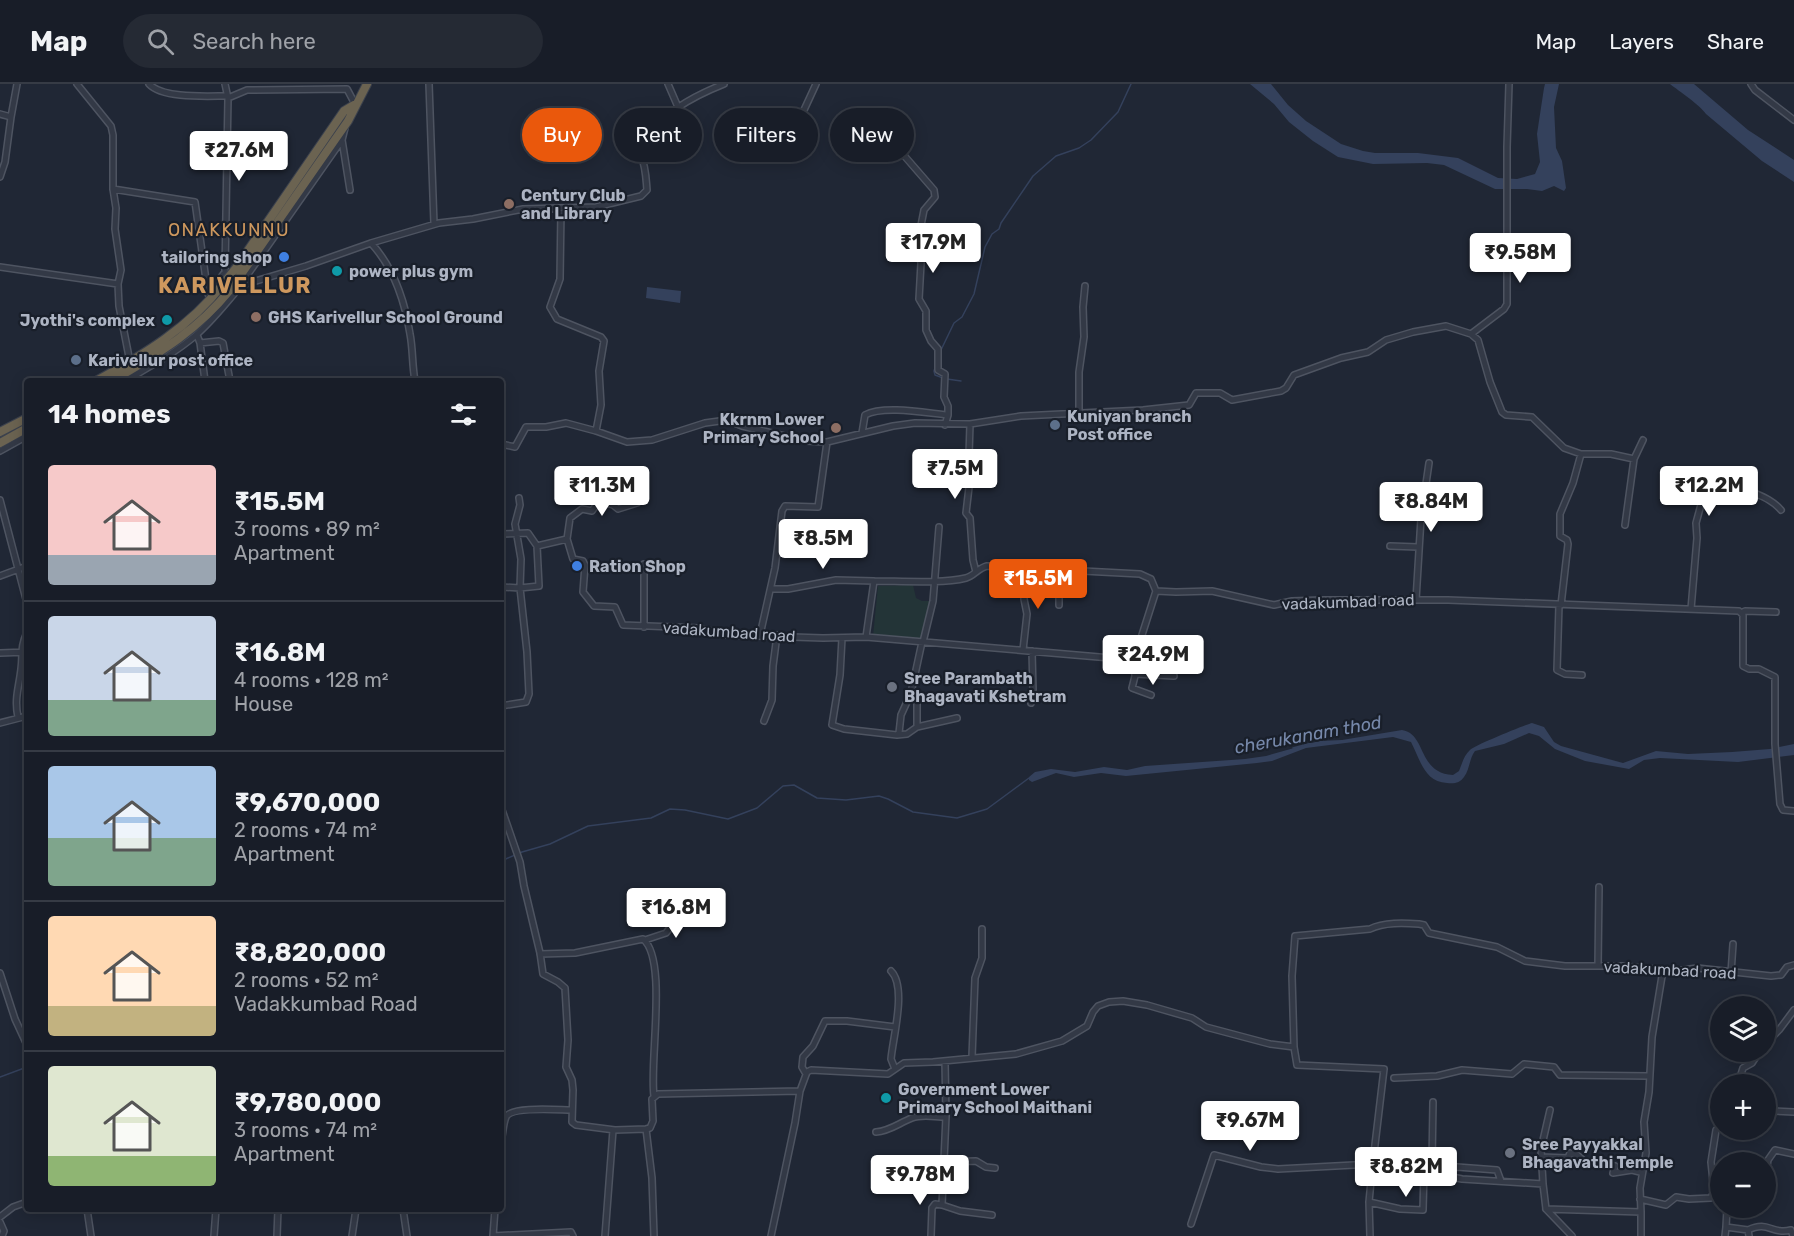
<!DOCTYPE html>
<meta charset="utf-8">
<style>
:root{--surface:#181d28;--page:#252a34;--text:#f1f3f6;--muted:#9fa2a8;--line:#363b45;--accent:#ea580c}
body{margin:0;font-family:Rubik,sans-serif;background:var(--page);color:var(--text);height:100vh;display:flex;flex-direction:column;font-size:22px;white-space:nowrap}
*{box-sizing:border-box;margin:0}
p{font-size:20px;color:var(--muted)}
.icon{flex:none;width:33px;height:33px;fill:none;stroke:currentColor;stroke-width:2;stroke-linecap:round;stroke-linejoin:round}
.map{position:relative;flex:1;overflow:hidden}
.sheet{position:absolute;left:24px;top:294px;width:480px;height:834px;display:flex;flex-direction:column;background:var(--surface);border-radius:6px;box-shadow:0 3px 15px #0003,0 0 0 2px var(--line)}
.sheet>*{flex:none}
.guide{position:absolute;left:522px;top:24px;width:570px;height:54px;display:flex;gap:12px}
.buttons{position:absolute;left:1710px;top:912px;display:grid;gap:12px}
.buttons a{display:grid;place-items:center;width:66px;height:66px;border-radius:50%;background:var(--surface);box-shadow:0 3px 15px #0003,0 0 0 2px var(--line);font-size:30px}
.price{position:absolute;translate:-50% -51px;padding:0 14px;border-radius:6px;background:#fff;color:#222;font-size:20px;line-height:39px;filter:drop-shadow(0 2px 3px #0008)}
.price::after{content:'';position:absolute;left:50%;top:36px;width:18px;height:14px;margin-left:-9px;background:inherit;clip-path:polygon(0 0,100% 0,50% 100%)}
.price.on{background:var(--accent);color:#fff}
ul{padding:0;list-style:none}
li{display:flex;align-items:center;gap:18px;height:150px;padding:0 24px}
li+li{border-top:2px solid var(--line)}
li span{display:grid;place-items:center;flex:none;width:168px;height:120px;border-radius:6px;color:#555}
li>.icon{margin-inline-start:auto}
span .icon{width:72px;height:72px;fill:#fffc;stroke-width:1}
li b{font-size:26px}
h2{display:flex;justify-content:space-between;align-items:center;height:72px;padding:0 24px;font-size:26px}
.tag{padding:0 21px;border-radius:27px;background:var(--surface);box-shadow:0 3px 15px #0003,0 0 0 2px var(--line);font-size:21px;line-height:54px}
.tag.on{background:var(--accent);color:#fff}
header{display:flex;align-items:center;gap:36px;box-sizing:border-box;height:84px;padding:0 30px;background:var(--surface);border-bottom:2px solid var(--line)}
header strong{font-size:28px}
nav{display:flex;gap:33px;margin-inline-start:auto;font-size:21px}
.search{width:420px;height:54px;background:var(--page);display:flex;align-items:center;gap:15px;box-sizing:border-box;padding:0 21px;border-radius:33px;color:var(--muted);font-size:22px}
.map>svg:first-child{display:block}
.green{fill:#233437}
.water{fill:#34415c}
.lines{fill:none;stroke-linecap:round;stroke-linejoin:round}
.stream{stroke:#34415c;stroke-width:1.5}
.minor-casing{stroke:#4e5461;stroke-width:8}
.highway-casing{stroke:#3b414d;stroke-width:10}
.minor{stroke:#333946;stroke-width:5}
.highway{stroke:#6b6351;stroke-width:8}
.highway-bridge-casing{stroke:#3b414d;stroke-width:10;stroke-linecap:butt}
.highway-bridge{stroke:#6b6351;stroke-width:8}
.education-dot{fill:#8d6e63;stroke:#191f2a;stroke-width:2}
.shop-dot{fill:#3f7fe0;stroke:#191f2a;stroke-width:2}
.culture-dot{fill:#0f9aa8;stroke:#191f2a;stroke-width:2}
.service-dot{fill:#5c6f8a;stroke:#191f2a;stroke-width:2}
.worship-dot{fill:#6b7280;stroke:#191f2a;stroke-width:2}
.labels{text-anchor:middle;dominant-baseline:central;stroke-width:4.5;stroke-linejoin:round;paint-order:stroke}
.poi-label{font-size:16px;font-weight:bold;fill:#adb4c3;stroke:#191f2a;text-anchor:start}
.street-label{font-size:16px;fill:#adb4c3;stroke:#191f2a}
.neighbourhood-label{font-size:18px;letter-spacing:1.5px;fill:#ce985e;stroke:#191f2a}
.water-label{font-size:18px;font-style:italic;fill:#7688aa;stroke:#191f2a}
.district-label{font-size:22px;font-weight:bold;letter-spacing:1.5px;fill:#ce985e;stroke:#191f2a}
</style>
<header>
<strong>Map</strong>
<div class="search"><svg class="icon" aria-label="search" viewBox="0 0 24 24"><circle cx="10" cy="10" r="6"/><path d="M15 15l6 6"/></svg>Search here</div>
<nav><a>Map</a><a>Layers</a><a>Share</a></nav>
</header>
<div class="map">
<svg width="1794" height="1152" viewBox="0 0 1794 1152">
<rect width="100%" height="100%" fill="#202735"/>
<!-- green -->
<path class="green" d="M913 501 916 514 922 517H932L922 556 873 552 878 502Z"/>
<!-- water -->
<path class="water" d="M1250 0H1271L1288 21 1306 37 1341 60 1363 67 1375 69H1418L1458 74 1498 94 1517 95 1535 90 1540 78 1537 50 1544 4 1545 0H1559L1554 23 1556 64 1562 77 1566 104 1564 107 1554 102 1542 107 1527 105H1495L1444 81 1427 79 1373 80 1338 73 1313 57 1289 38 1274 20Z
M1670 0H1694L1748 46 1794 76V98L1762 77 1706 30C1700 21 1679 7 1670 0Z
M647 203 681 207 680 219 646 214Z
M1532 639 1544 643 1554 658 1561 662 1623 679 1656 667 1688 670 1732 668 1770 665 1794 660V671L1738 678 1660 674 1644 676 1629 685 1585 677 1555 665 1539 652 1529 649 1504 660 1475 667C1469 675 1470 685 1464 693 1460 699 1454 700 1447 699 1424 698 1420 675 1411 658L1393 653 1306 664 1272 677 1257 679 1126 692 1101 689 1074 693 1056 689 1032 698 1029 696V693L1035 688 1051 685 1075 688 1104 683 1127 686 1145 682 1245 675 1266 672 1319 657 1342 656 1402 646C1427 650 1417 689 1453 691L1459 687C1462 680 1464 671 1470 666 1473 662 1527 640 1532 639Z"/>
<g class="lines">
<!-- stream -->
<path class="stream" d="M940 268 954 239 962 233 974 210 985 163 992 150 999 145 1001 139 1033 92 1056 72 1079 64 1091 56 1118 28 1131 0
M936 281 934 287 935 291 943 294
M947 295 961 297
M1293 664 1312 659
M501 777 522 768 550 760 588 742 651 734 670 725 685 726 728 735 757 724 783 702 794 701 817 714 846 716 879 712 888 715 913 728 957 734 987 725 1029 694
M0 993 27 983"/>
<defs>
<path id="minor" d="M77 0 111 42 113 51V105L116 124 115 145 121 186 118 200 119 222 130 278
M149 0C163 15 208 12 227 12
M225 0 228 14 225 188 239 202 306 182 371 159C393 183 405 218 410 250 413 265 412 281 415 297
M429 0 434 140
M668 0 678 23
M1751 0 1755 6 1794 36
M228 14 247 6 347 5 355 20
M804 26 816 0
M0 30 11 33 5 78 0 93
M11 33 17 0
M342 56 350 106
M901 68 934 106 935 113 924 126 916 167 920 173 921 179 919 215 926 227V246L931 257 938 265V286L945 290 944 313 948 322V331
M113 105 195 118 208 210 225 188
M561 125 560 195 550 223 557 235 601 253 604 257 599 287 601 321 596 347
M371 159 439 139 473 135 523 125 596 123 641 112 647 106C646 95 646 83 641 72 639 66 636 66 637 59 665 30 686 15 724 0
M0 183 118 200
M1471 250 1504 225 1507 220V63L1509 0
M197 251 200 259 219 257 223 259 230 297
M200 259 205 297
M125 297C149 283 175 269 196 251 210 239 222 224 234 210L342 56 345 44
M1079 328V288L1084 253 1083 223 1085 202
M970 340 969 371 971 386 966 429 970 434 973 476 976 488
M862 349 865 331C884 321 926 329 948 331L945 341
M501 360 515 363 526 343H546L566 339 596 347 627 358 652 356 705 339 727 336 742 342 806 357 827 358 893 342 915 339 970 340 1021 332 1143 326 1189 321 1196 309H1220L1232 316 1281 307 1286 304 1294 291 1341 274 1368 268 1386 256 1413 248 1446 242 1471 250 1478 256 1490 298 1502 328 1506 331 1532 333 1564 364 1581 370 1573 399 1560 430V452L1567 456 1568 460 1561 521
M0 367 27 352
M1581 370H1611L1634 375 1643 356
M0 416 27 519
M1625 441 1634 375
M501 450 528 449 537 462 567 455 573 475 583 477 585 481 583 508 594 522 615 523 623 541 699 544 727 551 823 554 866 553 874 497C900 497 942 500 966 494 974 492 978 484 987 482L1140 490 1151 495 1156 507 1176 508 1212 507 1274 521 1292 517 1322 516H1448L1739 527 1743 531V582L1749 585H1759L1775 593V660L1780 720 1783 726 1794 727
M567 455 570 434 582 425 592 427 599 417 613 421 618 425 637 419
M1390 462 1418 463
M644 480V543
M1059 486V521
M0 492 27 482
M501 503 520 504 539 502 537 462
M771 505H788L836 496 874 497
M1416 516 1421 434 1429 379
M1559 521 1557 586 1565 590 1582 591
M1691 525 1697 454 1696 439 1709 391C1722 386 1734 398 1744 404 1757 411 1771 414 1781 426
M1741 529 1745 527 1776 528
M760 551 775 484 782 427 785 422 818 423 827 358
M866 553 1134 576 1156 507
M842 554 840 591 832 641 844 645 897 651 899 649 901 631 911 609 922 558
M923 558 933 517 939 443
M1023 566 1027 530 1024 515 1025 484
M0 569 27 568
M1134 576 1135 592 1132 604 1151 611
M1135 590 1174 592
M1031 619 1033 607 1032 567
M501 622 526 618 529 610 527 568 520 504 521 475 515 440 520 421 519 414
M18 633C14 615 19 603 21 585 23 569 20 564 27 548
M764 637 772 616 773 582 777 551
M0 639 27 632
M917 643 957 634
M897 651 907 650 917 643V615L915 611 911 610
M501 723 520 778 524 802 540 869 543 890 558 898 565 904 568 956 566 983 572 996 573 1006 572 1038 576 1041 615 1046 646 1045 650 1044 653 1037 652 1015 658 1010 800 1007 795 1039 771 1152
M645 856 666 849 686 823
M540 870 575 869 643 855C668 875 649 979 654 1012
M1598 882 1599 803
M891 887C907 903 893 953 891 975L895 985
M0 889 15 935 27 961
M1731 889 1733 860
M1766 959 1779 946 1794 926
M972 973 975 894 982 874V845
M945 977 946 1032 942 1121 960 1127 992 1131
M806 990 802 983 803 973 813 962 825 937H847L895 943
M1394 994 1437 992 1462 986 1512 990 1524 980 1554 983 1560 991 1649 992
M1738 1000 1743 984 1752 979 1759 968
M800 1007 807 988 811 986 888 990 904 979 933 978 1016 970 1062 957 1087 942 1093 928 1098 922 1109 918 1123 917 1147 921 1192 934 1206 943 1270 960 1294 963
M1766 1011 1771 1014V1021L1774 1027 1794 1028
M1433 1018 1432 1079 1437 1086 1457 1083 1497 1086 1501 1097
M1720 1043 1716 1046 1711 1078 1714 1107 1720 1104
M646 1045 652 1094 654 1152
M876 1048C890 1047 899 1039 912 1034 922 1030 934 1033 946 1033
M501 1057C503 1050 503 1040 506 1033 511 1022 559 1026 571 1026
M1541 1073 1568 1074 1570 1069 1577 1071 1584 1077 1615 1082 1613 1089 1632 1086 1640 1088
M943 1078 976 1077 986 1083 995 1084
M1372 1086 1384 985 1297 981 1294 963 1292 892 1295 852 1370 845C1384 838 1404 839 1419 840L1424 841 1429 849 1497 863 1525 877 1565 882H1623L1676 887 1697 884 1771 892 1781 891 1787 883 1794 881
M1766 1088 1768 1076 1775 1066 1794 1070
M1543 1100 1541 1065 1550 1026
M1640 1115 1666 1121 1676 1113 1689 1115 1711 1114 1714 1107
M1369 1118 1400 1125 1423 1126 1424 1087
M87 1125 91 1152
M403 1125 407 1152
M1546 1125 1572 1152
M1641 1128 1640 1104 1646 1069 1644 1038 1649 1008 1652 953 1663 886
M0 1133 13 1123 27 1118
M0 1138 4 1147 2 1152
M1191 1140 1214 1071 1261 1083 1278 1085 1373 1080
M1726 1143 1727 1124
M1748 1146C1769 1136 1771 1151 1791 1146L1793 1152
M214 1152 216 1125
M277 1152 278 1125
M352 1152 356 1125
M493 1152 571 1148 573 1152
M493 1152 495 1125
M605 1152 613 1046
M931 1152 932 1124 935 1120 942 1121
M1370 1152 1369 1118 1372 1086H1437L1447 1092 1462 1095 1543 1100 1546 1125 1641 1128V1152
M1725 1152 1726 1143 1748 1146 1749 1152"/>
<path id="highway" d="M236 184 344 27 354 21
M242 189 348 37 367 0
M96 297C143 271 190 243 223 200
M112 297C157 270 196 248 230 206
M0 348 27 334
M0 359 27 344"/>
</defs>
<!-- minor casing -->
<use href="#minor" class="minor-casing"/>
<!-- highway casing -->
<use href="#highway" class="highway-casing"/>
<!-- minor -->
<use href="#minor" class="minor"/>
<!-- highway -->
<use href="#highway" class="highway"/>
<defs>
<path id="highway-bridge" d="M223 200 236 184
M230 206 242 189"/>
</defs>
<!-- highway-bridge casing -->
<use href="#highway-bridge" class="highway-bridge-casing"/>
<!-- highway-bridge -->
<use href="#highway-bridge" class="highway-bridge"/>
</g>
<!-- markers -->
<g class="education-dot">
<circle cx="509" cy="120" r="6"/>
<circle cx="256" cy="233" r="6"/>
<circle cx="836" cy="344" r="6"/>
</g>
<g class="shop-dot">
<circle cx="284" cy="173" r="6"/>
<circle cx="577" cy="482" r="6"/>
</g>
<g class="culture-dot">
<circle cx="337" cy="187" r="6"/>
<circle cx="167" cy="236" r="6"/>
<circle cx="886" cy="1014" r="6"/>
</g>
<g class="service-dot">
<circle cx="76" cy="276" r="6"/>
<circle cx="1055" cy="341" r="6"/>
</g>
<g class="worship-dot">
<circle cx="892" cy="603" r="6"/>
<circle cx="1510" cy="1069" r="6"/>
</g>
<g class="labels">
<!-- poi labels -->
<g class="poi-label">
<text x="521" y="111">Century Club<tspan x="521" dy="18">and Library</tspan></text>
<text x="272" y="173" text-anchor="end">tailoring shop</text>
<text x="349" y="187">power plus gym</text>
<text x="268" y="233">GHS Karivellur School Ground</text>
<text x="155" y="236" text-anchor="end">Jyothi's complex</text>
<text x="88" y="276">Karivellur post office</text>
<text x="1067" y="332">Kuniyan branch<tspan x="1067" dy="18">Post office</tspan></text>
<text x="824" y="335" text-anchor="end">Kkrnm Lower<tspan x="824" dy="18">Primary School</tspan></text>
<text x="589" y="482">Ration Shop</text>
<text x="904" y="594">Sree Parambath<tspan x="904" dy="18">Bhagavati Kshetram</tspan></text>
<text x="898" y="1005">Government Lower<tspan x="898" dy="18">Primary School Maithani</tspan></text>
<text x="1522" y="1060">Sree Payyakkal<tspan x="1522" dy="18">Bhagavathi Temple</tspan></text>
</g>
<!-- street labels -->
<g class="street-label">
<text transform="translate(1348 518) rotate(-2)">vadakumbad road</text>
<text transform="translate(729 548) rotate(4)">vadakumbad road</text>
<text transform="translate(1670 886) rotate(3)">vadakumbad road</text>
</g>
<!-- neighbourhood labels -->
<g class="neighbourhood-label">
<text x="229" y="146">ONAKKUNNU</text>
</g>
<!-- water labels -->
<g class="water-label">
<text transform="translate(1308 651) rotate(-10)">cherukanam thod</text>
</g>
<!-- district labels -->
<g class="district-label">
<text x="235" y="201">KARIVELLUR</text>
</g>
</g>
</svg>
<div class="buttons">
<a><svg class="icon" aria-label="layers" viewBox="0 0 24 24"><path d="M12 4l9 5-9 5-9-5zM3 14l9 5 9-5"/></svg></a>
<a>+</a>
<a>−</a>
</div>
<b class="price" style="left:239px;top:98px">₹27.6M</b>
<b class="price" style="left:933px;top:190px">₹17.9M</b>
<b class="price" style="left:1520px;top:200px">₹9.58M</b>
<b class="price" style="left:955px;top:416px">₹7.5M</b>
<b class="price" style="left:602px;top:433px">₹11.3M</b>
<b class="price" style="left:1709px;top:433px">₹12.2M</b>
<b class="price" style="left:1431px;top:449px">₹8.84M</b>
<b class="price" style="left:823px;top:486px">₹8.5M</b>
<b class="price on" style="left:1038px;top:526px">₹15.5M</b>
<b class="price" style="left:1153px;top:602px">₹24.9M</b>
<b class="price" style="left:676px;top:855px">₹16.8M</b>
<b class="price" style="left:1250px;top:1068px">₹9.67M</b>
<b class="price" style="left:1406px;top:1114px">₹8.82M</b>
<b class="price" style="left:920px;top:1122px">₹9.78M</b>
<div class="guide">
<a class="tag on">Buy</a>
<a class="tag">Rent</a>
<a class="tag">Filters</a>
<a class="tag">New</a>
</div>
<section class="sheet">
<h2>14 homes<svg class="icon" aria-label="filters" viewBox="0 0 24 24"><path d="M4 7h16M4 17h16"/><circle cx="9" cy="7" r="2"/><circle cx="15" cy="17" r="2"/></svg></h2>
<ul>
<li><span style="background:linear-gradient(#f6c9c9 75%,#9aa5b1 0)"><svg class="icon" aria-label="home" viewBox="0 0 24 24"><path d="M3 11l9-7 9 7M6 9v11h12V9"/></svg></span><div><b>₹15.5M</b><p>3 rooms · 89 m²</p><p>Apartment</p></div></li>
<li><span style="background:linear-gradient(#c9d6e8 70%,#7fa58c 0)"><svg class="icon" aria-label="home" viewBox="0 0 24 24"><path d="M3 11l9-7 9 7M6 9v11h12V9"/></svg></span><div><b>₹16.8M</b><p>4 rooms · 128 m²</p><p>House</p></div></li>
<li><span style="background:linear-gradient(#a9c7e8 60%,#7fa58c 0)"><svg class="icon" aria-label="home" viewBox="0 0 24 24"><path d="M3 11l9-7 9 7M6 9v11h12V9"/></svg></span><div><b>₹9,670,000</b><p>2 rooms · 74 m²</p><p>Apartment</p></div></li>
<li><span style="background:linear-gradient(#ffd9b3 75%,#c2b280 0)"><svg class="icon" aria-label="home" viewBox="0 0 24 24"><path d="M3 11l9-7 9 7M6 9v11h12V9"/></svg></span><div><b>₹8,820,000</b><p>2 rooms · 52 m²</p><p>Vadakkumbad Road</p></div></li>
<li><span style="background:linear-gradient(#dfe7d0 75%,#8fb573 0)"><svg class="icon" aria-label="home" viewBox="0 0 24 24"><path d="M3 11l9-7 9 7M6 9v11h12V9"/></svg></span><div><b>₹9,780,000</b><p>3 rooms · 74 m²</p><p>Apartment</p></div></li>
</ul>
</section>
</div>
